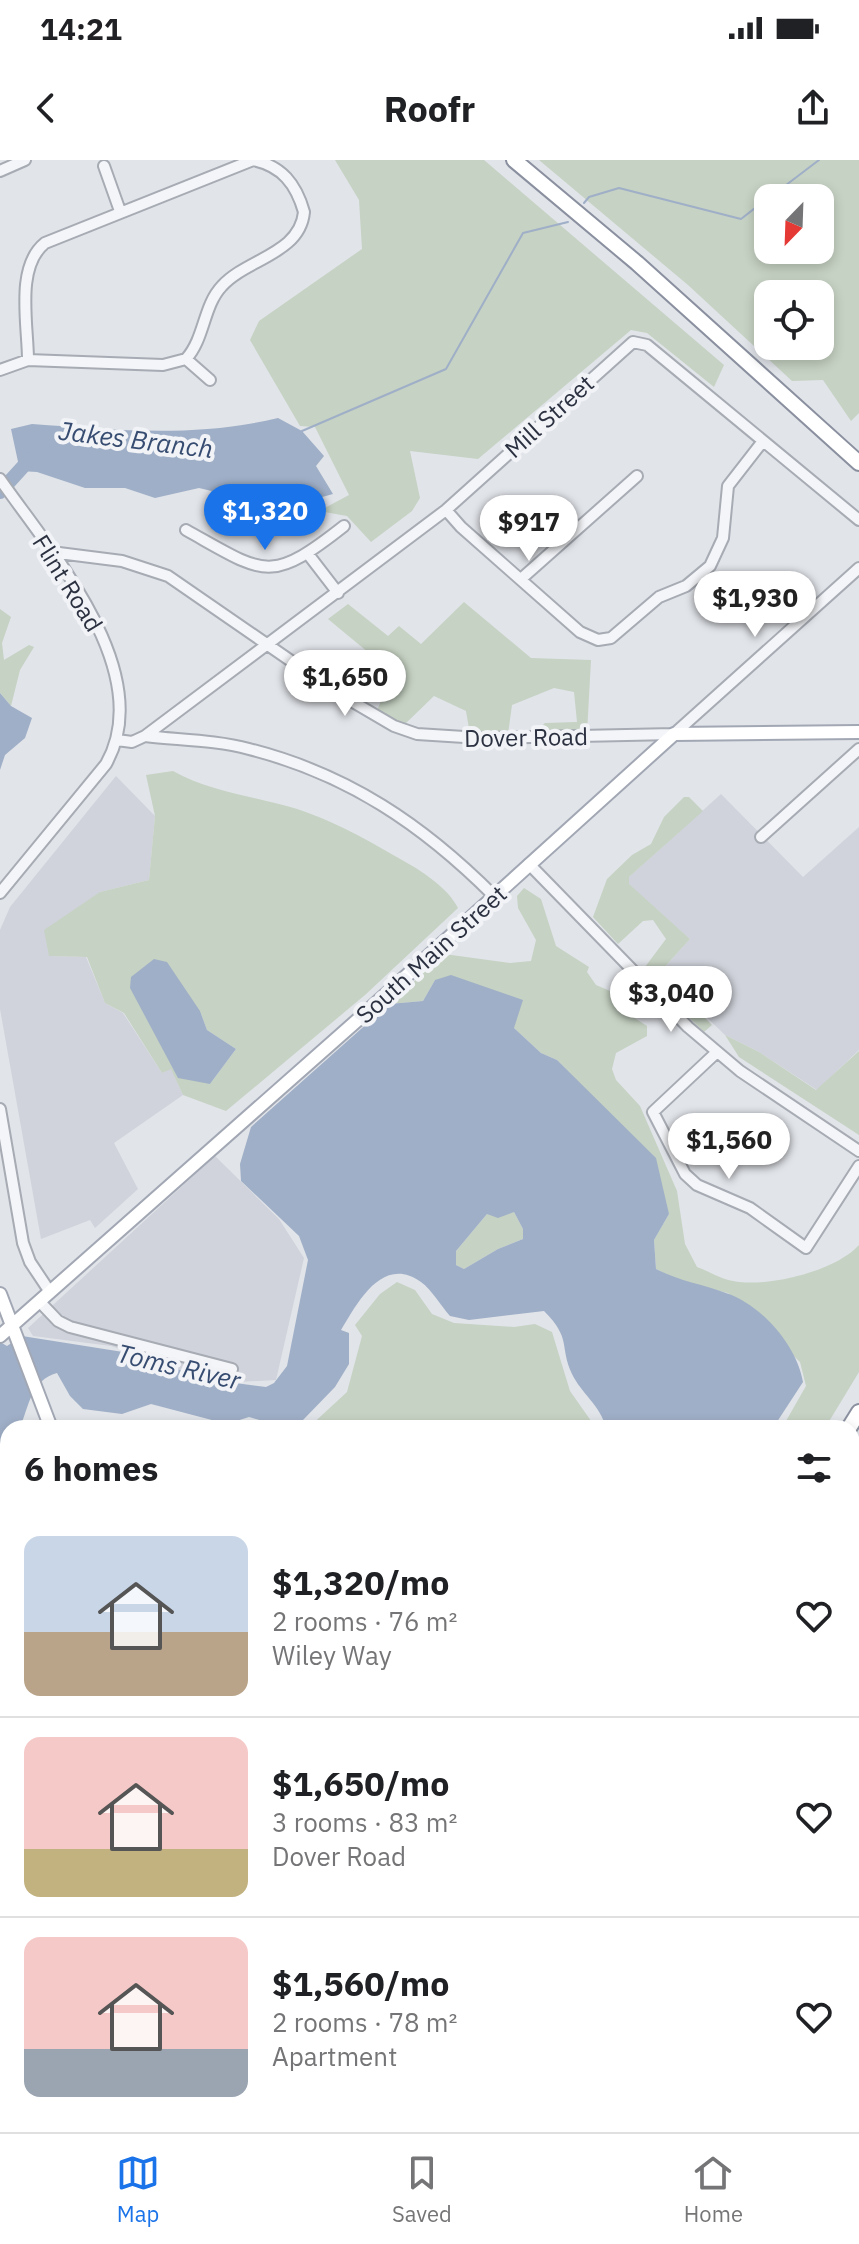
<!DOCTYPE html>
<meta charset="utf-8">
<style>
:root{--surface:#fff;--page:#f6f6f6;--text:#202124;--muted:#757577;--line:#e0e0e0;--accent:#1a73e8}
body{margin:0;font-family:"IBM Plex Sans",sans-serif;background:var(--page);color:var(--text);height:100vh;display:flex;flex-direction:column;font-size:30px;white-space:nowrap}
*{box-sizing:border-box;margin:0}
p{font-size:26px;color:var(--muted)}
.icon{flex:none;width:44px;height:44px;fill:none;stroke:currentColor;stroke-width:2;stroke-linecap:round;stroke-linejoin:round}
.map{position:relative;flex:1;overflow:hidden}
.panel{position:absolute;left:0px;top:1260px;width:860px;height:712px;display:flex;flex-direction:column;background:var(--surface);border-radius:24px 24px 0 0;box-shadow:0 4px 12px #0003}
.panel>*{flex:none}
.needle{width:52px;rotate:203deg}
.controls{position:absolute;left:754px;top:24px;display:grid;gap:16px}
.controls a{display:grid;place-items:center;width:80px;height:80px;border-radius:16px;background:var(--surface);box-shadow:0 4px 12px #0003;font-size:40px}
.price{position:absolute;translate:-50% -68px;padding:0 18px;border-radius:28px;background:#fff;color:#222;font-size:26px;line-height:52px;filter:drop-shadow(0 2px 4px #0008)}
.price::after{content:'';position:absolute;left:50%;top:48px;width:24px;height:18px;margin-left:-12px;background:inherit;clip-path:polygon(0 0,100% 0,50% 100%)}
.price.selected{background:var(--accent);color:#fff}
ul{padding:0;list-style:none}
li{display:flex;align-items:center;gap:24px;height:200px;padding:0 24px}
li+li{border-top:2px solid var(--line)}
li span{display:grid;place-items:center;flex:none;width:224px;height:160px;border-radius:16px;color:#555}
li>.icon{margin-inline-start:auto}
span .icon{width:96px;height:96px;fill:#fffc;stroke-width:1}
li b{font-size:34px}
h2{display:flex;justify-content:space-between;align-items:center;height:96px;padding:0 24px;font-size:34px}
.status{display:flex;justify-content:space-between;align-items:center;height:56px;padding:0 40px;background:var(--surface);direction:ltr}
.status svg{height:22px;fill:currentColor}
header{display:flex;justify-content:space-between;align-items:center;height:104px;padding:0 24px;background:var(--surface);font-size:36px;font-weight:700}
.tab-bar{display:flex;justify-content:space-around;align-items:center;height:112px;border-top:2px solid var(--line);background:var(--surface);font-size:22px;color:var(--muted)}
.tab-bar a{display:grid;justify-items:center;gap:4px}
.tab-bar .selected{color:var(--accent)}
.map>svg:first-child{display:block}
.built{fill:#d0d3db}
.green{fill:#c6d2c3;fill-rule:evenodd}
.water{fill:#9fafc7;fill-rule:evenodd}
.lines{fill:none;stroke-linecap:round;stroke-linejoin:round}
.stream{stroke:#9fafc7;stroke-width:2}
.river{stroke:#9fafc7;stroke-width:14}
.minor-casing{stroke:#a7abb3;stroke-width:14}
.major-casing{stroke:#a2a7b4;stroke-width:16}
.highway-casing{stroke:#8a909f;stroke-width:18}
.minor{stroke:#f4f5f8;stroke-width:10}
.major{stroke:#fff;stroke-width:12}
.highway{stroke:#fff;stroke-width:14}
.labels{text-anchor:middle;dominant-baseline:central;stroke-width:8;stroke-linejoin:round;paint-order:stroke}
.street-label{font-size:24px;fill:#2b3140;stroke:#f1f3f7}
.water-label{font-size:26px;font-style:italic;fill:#374c71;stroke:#f1f3f7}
</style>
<div class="status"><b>14:21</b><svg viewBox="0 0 49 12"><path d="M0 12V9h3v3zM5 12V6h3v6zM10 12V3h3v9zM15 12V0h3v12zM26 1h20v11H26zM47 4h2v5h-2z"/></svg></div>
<header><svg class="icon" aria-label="back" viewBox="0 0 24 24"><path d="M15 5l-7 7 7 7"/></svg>Roofr<svg class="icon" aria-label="share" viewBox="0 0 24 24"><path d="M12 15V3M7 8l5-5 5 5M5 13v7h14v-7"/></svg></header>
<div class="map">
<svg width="859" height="1972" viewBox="0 0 859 1972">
<rect width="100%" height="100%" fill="#e1e4e9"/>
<!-- built -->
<path class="built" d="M116 616 155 656 149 720 100 732 49 796 86 797 105 843 123 853 162 913 171 908 183 935 114 983 138 1029 95 1068 90 1060 41 1079 0 849V770L10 747Z
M721 634 803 717 859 667V890L817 930 759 892 725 875 660 812 690 779 629 725V717Z
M215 996 279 1059 304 1098 276 1220 218 1223 111 1186 33 1176 28 1168Z
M562 1964H647L648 1972H550Z"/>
<!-- green -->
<path class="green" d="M335 0H484L724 205 714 227 647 173 631 170 478 299 410 291 420 338 412 351 371 382 347 356 319 351 349 335 315 267 300 266 250 180 259 161 362 89 359 40Z
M539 0H859V253L851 261 823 220 792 221 688 125ZM768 38H820V90H768ZM768 134H820V186H768Z
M464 442 531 498 591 500 587 573H534L545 563 577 562 574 532 554 528 512 545 508 574H470L466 551 434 536 405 564 377 551 392 512 328 459 348 444 388 476 399 466 421 484Z
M0 449 11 457 2 483 4 500 29 485 34 487 20 510 11 546 0 533Z
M173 611C207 630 241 634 279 644 324 655 362 677 402 700 422 711 448 728 458 748L365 835 226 951 183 935 171 909 162 913 124 853 105 843 87 797 49 796 44 770 100 732 149 720 155 656 146 615ZM200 851 207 870 236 889 210 924Z
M684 637H689L703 651 629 717V724L690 779 660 812 712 865 704 872 642 811 666 779 653 760 643 761 618 784 593 757 607 719 632 695 651 684 664 657Z
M524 728 541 739 556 786 589 807 587 812 596 825 617 834 624 828H641L645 833 643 844 633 857 647 866V876L616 893 612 909 616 920 640 946 677 1031 685 1084 697 1107C708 1111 721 1119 733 1121 767 1128 836 1111 859 1085V1212L825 1268H782L806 1226 800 1202 728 1133 681 1122 656 1109 654 1080 669 1054 597 941 557 900 541 893 514 868 435 820 423 841 389 844 444 794 510 803 531 801 536 780 518 748 517 736Z
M725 875 759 892 816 930 859 891V975L739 897Z
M514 1052 523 1069V1079L498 1089 464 1109 456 1105V1091L487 1054Z
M397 1122 415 1130 432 1154 454 1163 514 1167 535 1164 552 1172 570 1231 596 1268H308L347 1232 362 1176 355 1165 380 1134Z
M852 1628H859V1754L852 1750Z
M852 1879 859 1880V1972H692V1964H852Z
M41 1964H162L159 1972H20Z"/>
<!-- water -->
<path class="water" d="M278 258 302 271 324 296 316 306 333 334 297 344 262 343 199 328 155 338 125 328H85L37 312 20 311 11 269 32 264C116 270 195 278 278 258Z
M0 533 11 546 32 558 25 578 5 595 0 610Z
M154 799 167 802 200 851 207 870 236 889 210 924 178 918 130 828 131 817Z
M451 815 523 840 514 868 541 893 557 900 656 998 669 1054 654 1080 656 1109C679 1121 702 1124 726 1133 762 1145 797 1186 803 1222L773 1268H606C601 1246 581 1233 572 1214 559 1186 572 1179 544 1151L469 1160 450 1156C441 1146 432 1130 421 1122 382 1094 357 1144 341 1170L349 1173V1204L335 1227 303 1260 278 1265 249 1257 227 1264 151 1244 122 1254 83 1249 70 1236 57 1213C31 1220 29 1246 20 1268H8V1287L0 1294V1182L7 1186 22 1176 123 1192 212 1220 266 1227 274 1223 287 1206 308 1100 299 1076 241 1021 240 1004 251 967 389 844 423 841 435 820ZM514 1052 523 1069V1079L498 1089 464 1109 456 1105V1091L487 1054 498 1058Z
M859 1352V1529H852V1363Z"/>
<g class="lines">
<!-- stream -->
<path class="stream" d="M769 38 819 0
M584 43 589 37 619 28 741 59 768 38
M302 271 446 209 523 73 568 62"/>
<!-- river -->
<path class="river" d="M0 332 30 299"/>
<defs>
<path id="minor" d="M104 6 120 51
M0 11 25 0
M186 199 210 220
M0 210 28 200 163 205 186 199C205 178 203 146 222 126 246 99 300 94 304 52 296 24 282 6 253 0L45 83C15 107 28 165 28 200
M0 319C50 391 158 512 106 604L0 733
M446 350 461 367 580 472 598 480 611 478 659 437 686 426 710 406 723 378 728 326 763 281
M186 370C265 414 269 425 344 366
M51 392 122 401 168 416 336 532 394 566 417 574 480 578 674 574 859 408
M308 394 338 433
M521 419 637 316
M145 576C179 580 216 580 249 589 348 614 423 665 494 736
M117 580 132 582 145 576 446 350 633 182 647 185 859 360
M761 677 859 589
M529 704 688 867 740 911 859 991
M717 892 653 952 685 1014 697 1025 750 1048 806 1088 859 1006
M0 949 23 1083 30 1102 50 1132
M39 1141 58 1161 70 1167 232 1209
M0 1730 8 1728
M0 1749 8 1747
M0 1859 8 1860
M0 1952 8 1953"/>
<path id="major" d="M0 1134 51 1268
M0 1176 361 857 674 574 859 572
M0 1458 8 1453
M0 1487 8 1499
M176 1972 210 1964 230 1972"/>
<path id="highway" d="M514 0 637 103 859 303
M849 1268 859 1252
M852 1307 859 1295
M325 1964 331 1972
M416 1972 423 1964
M431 1972 435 1964
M454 1972 459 1964"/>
</defs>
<!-- minor casing -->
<use href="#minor" class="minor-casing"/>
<!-- major casing -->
<use href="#major" class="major-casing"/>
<!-- highway casing -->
<use href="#highway" class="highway-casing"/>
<!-- minor -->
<use href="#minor" class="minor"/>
<!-- major -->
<use href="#major" class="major"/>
<!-- highway -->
<use href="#highway" class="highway"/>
</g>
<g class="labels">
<!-- street labels -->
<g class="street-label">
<text transform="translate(549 256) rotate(-42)">Mill Street</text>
<text transform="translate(68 423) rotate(58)">Flint Road</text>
<text transform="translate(526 577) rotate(-1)">Dover Road</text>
<text transform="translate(431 794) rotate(-42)">South Main Street</text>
</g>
<!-- water labels -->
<g class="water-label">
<text transform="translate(136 279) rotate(7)">Jakes Branch</text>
<text transform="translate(179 1206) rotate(13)">Toms River</text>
</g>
</g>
</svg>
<div class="controls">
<a><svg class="needle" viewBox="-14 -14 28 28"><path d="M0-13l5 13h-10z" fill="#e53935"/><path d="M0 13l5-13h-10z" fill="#757577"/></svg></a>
<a><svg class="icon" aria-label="locate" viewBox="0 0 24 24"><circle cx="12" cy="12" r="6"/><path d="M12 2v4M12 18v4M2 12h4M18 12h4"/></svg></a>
</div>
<b class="price selected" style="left:265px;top:392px">$1,320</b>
<b class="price" style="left:529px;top:403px">$917</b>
<b class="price" style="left:755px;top:479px">$1,930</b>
<b class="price" style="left:345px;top:558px">$1,650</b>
<b class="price" style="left:671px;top:874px">$3,040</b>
<b class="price" style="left:729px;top:1021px">$1,560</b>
<section class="panel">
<h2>6 homes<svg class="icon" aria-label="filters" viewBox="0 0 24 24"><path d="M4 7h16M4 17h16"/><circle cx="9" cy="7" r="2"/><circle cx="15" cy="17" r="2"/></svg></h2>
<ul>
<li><span style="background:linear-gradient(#c9d6e8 60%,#b9a48a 0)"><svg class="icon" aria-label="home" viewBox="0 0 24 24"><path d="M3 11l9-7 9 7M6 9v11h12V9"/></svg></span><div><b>$1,320/mo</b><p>2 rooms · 76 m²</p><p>Wiley Way</p></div><svg class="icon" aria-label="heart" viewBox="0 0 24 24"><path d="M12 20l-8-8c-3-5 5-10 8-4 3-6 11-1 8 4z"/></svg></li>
<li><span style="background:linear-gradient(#f6c9c9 70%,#c2b280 0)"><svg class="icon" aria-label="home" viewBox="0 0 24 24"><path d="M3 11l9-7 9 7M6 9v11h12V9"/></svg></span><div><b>$1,650/mo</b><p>3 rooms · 83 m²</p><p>Dover Road</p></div><svg class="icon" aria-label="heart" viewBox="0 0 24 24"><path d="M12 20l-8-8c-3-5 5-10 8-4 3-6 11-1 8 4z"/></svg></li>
<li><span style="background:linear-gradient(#f6c9c9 70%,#9aa5b1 0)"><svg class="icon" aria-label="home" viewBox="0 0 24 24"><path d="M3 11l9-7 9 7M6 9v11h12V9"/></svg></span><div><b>$1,560/mo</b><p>2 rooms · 78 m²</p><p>Apartment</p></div><svg class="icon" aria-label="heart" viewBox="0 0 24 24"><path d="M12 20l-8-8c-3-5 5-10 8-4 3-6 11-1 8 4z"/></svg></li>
</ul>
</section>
</div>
<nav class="tab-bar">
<a class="selected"><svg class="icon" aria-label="map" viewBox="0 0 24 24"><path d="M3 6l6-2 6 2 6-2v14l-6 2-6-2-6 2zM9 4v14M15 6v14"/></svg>Map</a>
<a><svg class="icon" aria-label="saved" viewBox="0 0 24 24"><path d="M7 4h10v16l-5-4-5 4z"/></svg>Saved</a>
<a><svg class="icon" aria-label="home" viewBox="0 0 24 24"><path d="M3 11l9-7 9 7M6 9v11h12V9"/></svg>Home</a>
</nav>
